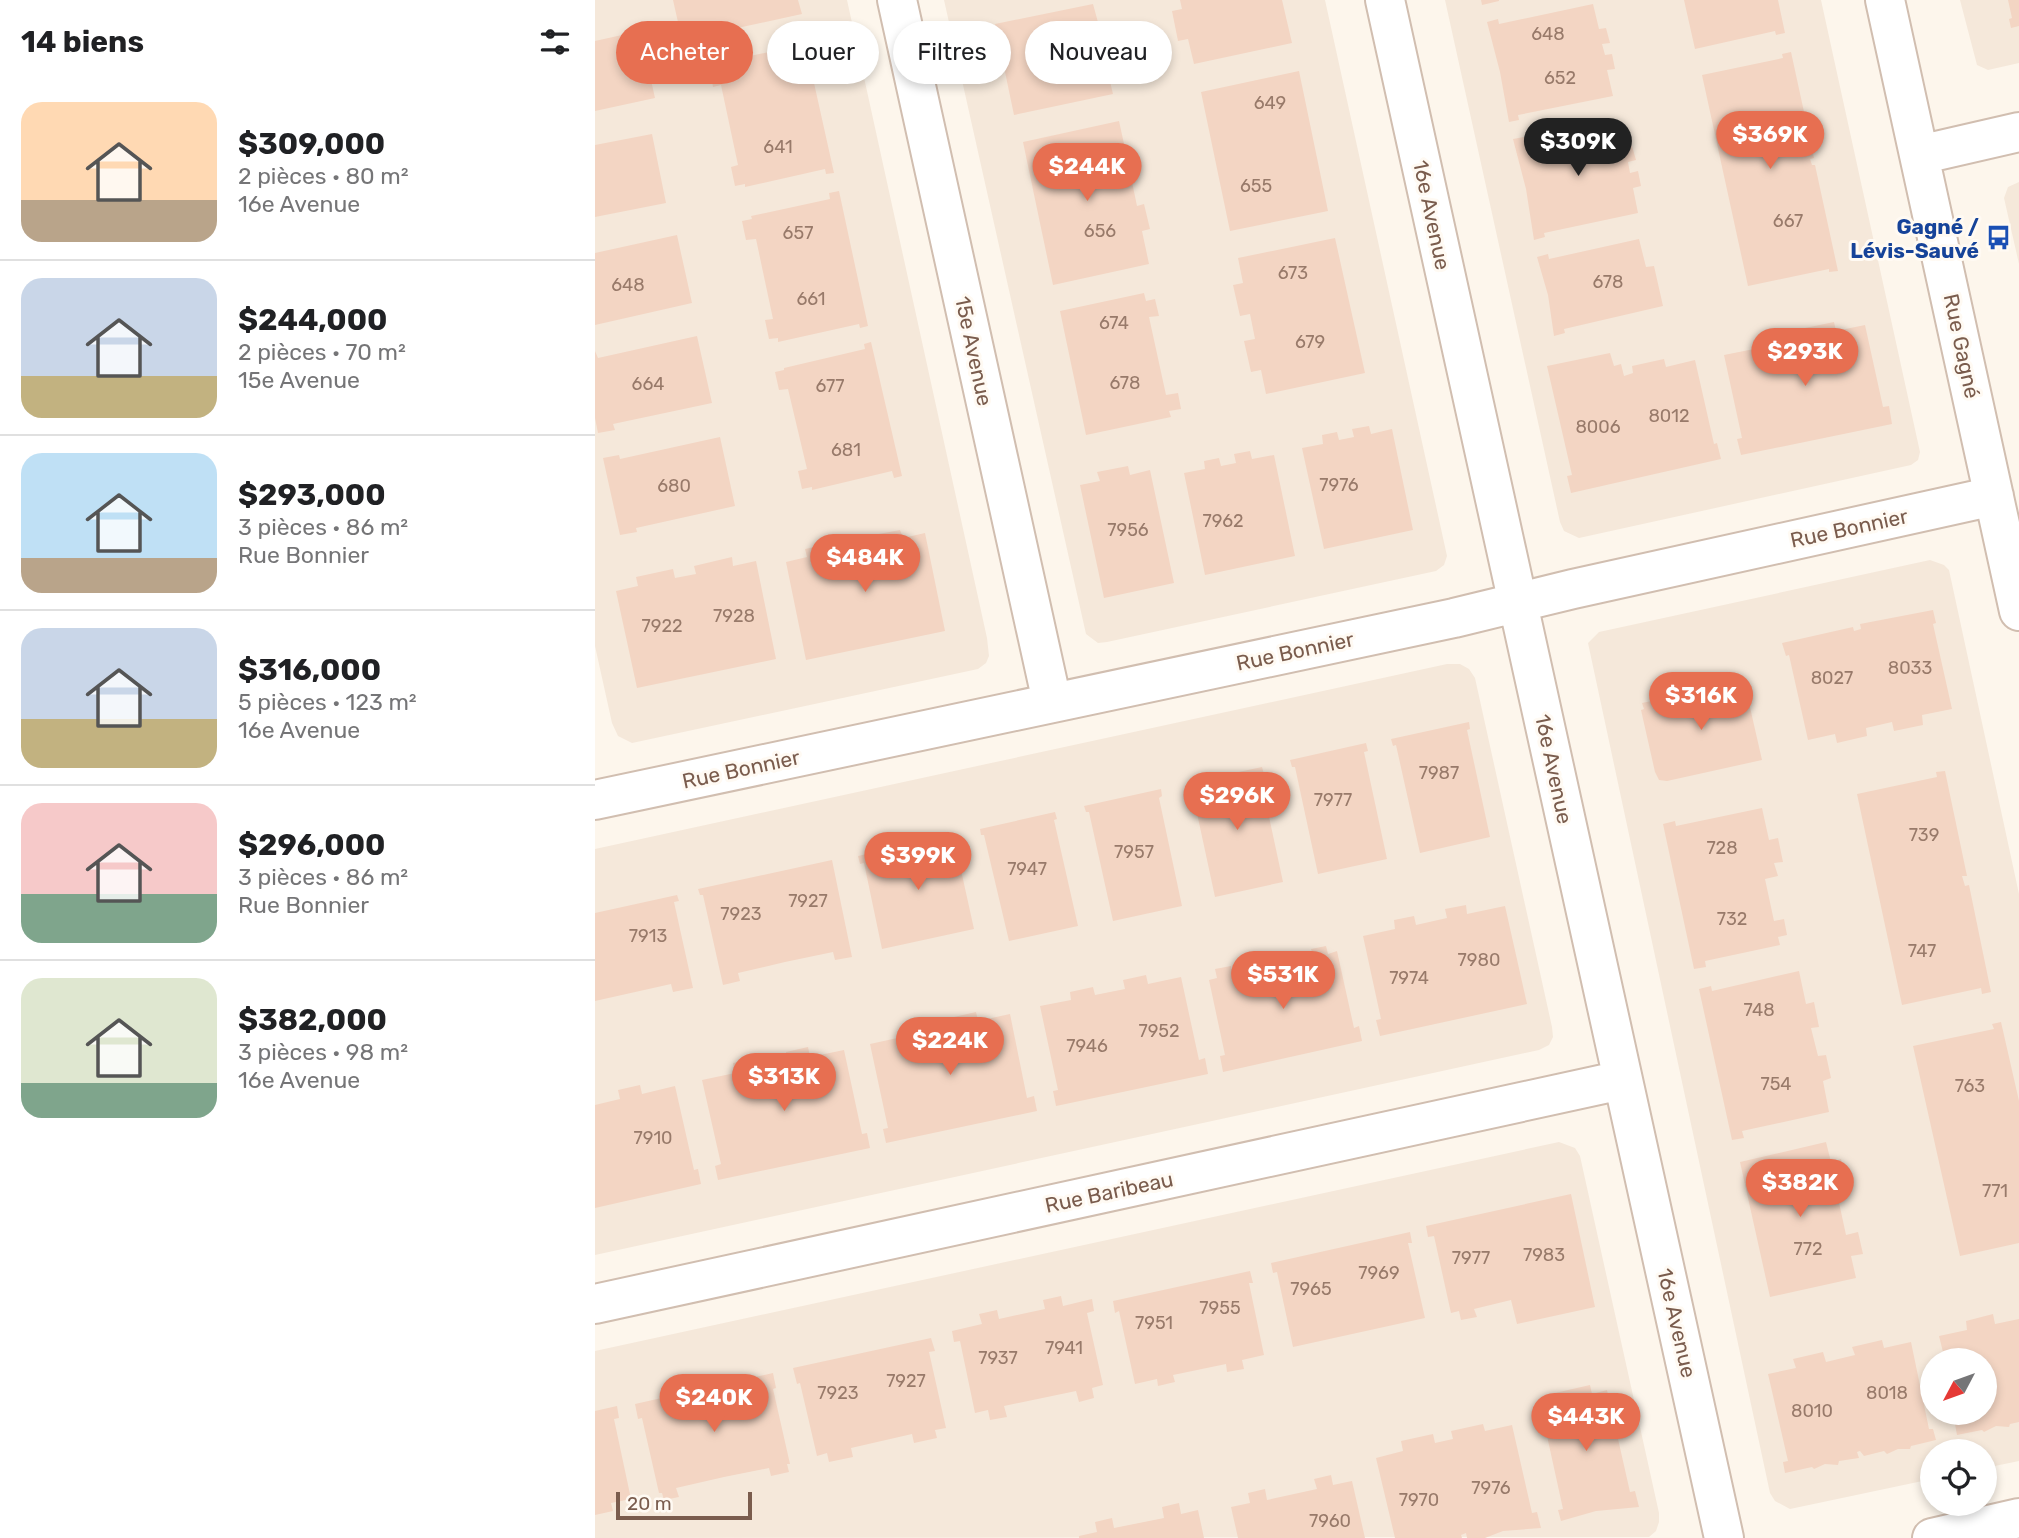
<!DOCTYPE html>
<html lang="fr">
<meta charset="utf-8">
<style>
:root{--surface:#fff;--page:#f6f6f6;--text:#202124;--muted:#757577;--line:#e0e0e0;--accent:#e76f51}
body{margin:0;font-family:Rubik,sans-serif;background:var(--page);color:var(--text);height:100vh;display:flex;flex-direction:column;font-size:26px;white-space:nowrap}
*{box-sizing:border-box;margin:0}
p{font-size:23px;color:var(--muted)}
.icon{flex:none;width:38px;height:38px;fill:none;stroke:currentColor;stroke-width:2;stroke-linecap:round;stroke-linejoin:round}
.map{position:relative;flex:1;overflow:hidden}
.panel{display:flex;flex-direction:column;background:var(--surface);width:595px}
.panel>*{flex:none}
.hud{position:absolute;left:21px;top:21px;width:665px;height:63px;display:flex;gap:14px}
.needle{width:46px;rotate:229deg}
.buttons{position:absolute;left:1325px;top:1348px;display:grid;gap:14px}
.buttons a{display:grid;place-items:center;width:77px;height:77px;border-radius:50%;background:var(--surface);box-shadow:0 4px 10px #0003;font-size:35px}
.scale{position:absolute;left:21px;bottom:18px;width:136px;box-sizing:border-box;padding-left:7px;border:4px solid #7a5c4d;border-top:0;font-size:19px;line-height:24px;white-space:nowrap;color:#7a5c4d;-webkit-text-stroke:5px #fffaf3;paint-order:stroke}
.price{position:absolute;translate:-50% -60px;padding:0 16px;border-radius:24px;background:var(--accent);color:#fff;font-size:23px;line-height:46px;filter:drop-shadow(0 2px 4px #0008)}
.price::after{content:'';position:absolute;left:50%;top:42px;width:21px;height:16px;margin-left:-10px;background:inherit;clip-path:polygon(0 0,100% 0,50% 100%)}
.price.active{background:#222;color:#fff}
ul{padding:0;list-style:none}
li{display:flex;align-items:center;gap:21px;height:175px;padding:0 21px}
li+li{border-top:2px solid var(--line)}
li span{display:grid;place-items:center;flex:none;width:196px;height:140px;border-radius:21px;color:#555}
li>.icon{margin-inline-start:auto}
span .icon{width:84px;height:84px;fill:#fffc;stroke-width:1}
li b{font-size:30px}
h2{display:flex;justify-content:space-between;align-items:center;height:84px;padding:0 21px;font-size:30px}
.tag{padding:0 24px;border-radius:32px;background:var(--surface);box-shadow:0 4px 10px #0003;font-size:24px;line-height:63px}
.tag.active{background:var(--accent);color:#fff}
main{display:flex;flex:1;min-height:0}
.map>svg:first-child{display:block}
.residential{fill:#f5e8da;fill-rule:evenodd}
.building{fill:#f3d5c3}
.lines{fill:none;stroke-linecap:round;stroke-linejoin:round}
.minor-casing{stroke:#d1beb0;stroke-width:42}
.minor{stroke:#fff;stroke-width:38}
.labels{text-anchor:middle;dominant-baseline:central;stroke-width:6;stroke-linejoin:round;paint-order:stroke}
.number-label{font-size:18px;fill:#987a6a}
.street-label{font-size:21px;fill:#7a5c4d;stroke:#fffaf3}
.transit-label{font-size:21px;font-weight:bold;fill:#164399;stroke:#fffaf3;text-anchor:end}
</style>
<main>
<section class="panel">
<h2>14 biens<svg class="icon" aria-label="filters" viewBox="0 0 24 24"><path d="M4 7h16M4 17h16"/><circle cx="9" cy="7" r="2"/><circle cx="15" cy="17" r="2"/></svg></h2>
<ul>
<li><span style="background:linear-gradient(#ffd9b3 70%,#b9a48a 0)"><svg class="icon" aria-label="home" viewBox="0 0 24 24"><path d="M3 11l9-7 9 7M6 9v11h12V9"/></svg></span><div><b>$309,000</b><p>2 pièces · 80 m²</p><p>16e Avenue</p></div></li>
<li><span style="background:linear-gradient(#c9d6e8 70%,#c2b280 0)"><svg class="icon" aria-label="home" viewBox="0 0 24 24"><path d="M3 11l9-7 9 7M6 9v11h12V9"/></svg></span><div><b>$244,000</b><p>2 pièces · 70 m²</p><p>15e Avenue</p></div></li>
<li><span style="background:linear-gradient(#bfe0f5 75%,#b9a48a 0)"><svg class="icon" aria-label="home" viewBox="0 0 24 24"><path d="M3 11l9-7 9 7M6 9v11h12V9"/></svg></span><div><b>$293,000</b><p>3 pièces · 86 m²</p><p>Rue Bonnier</p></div></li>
<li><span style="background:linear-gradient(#c9d6e8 65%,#c2b280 0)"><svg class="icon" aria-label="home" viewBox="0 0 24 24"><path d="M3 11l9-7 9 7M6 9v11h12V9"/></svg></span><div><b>$316,000</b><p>5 pièces · 123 m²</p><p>16e Avenue</p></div></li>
<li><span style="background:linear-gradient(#f6c9c9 65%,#7fa58c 0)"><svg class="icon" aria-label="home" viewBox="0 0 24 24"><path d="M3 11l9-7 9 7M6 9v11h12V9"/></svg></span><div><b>$296,000</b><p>3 pièces · 86 m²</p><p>Rue Bonnier</p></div></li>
<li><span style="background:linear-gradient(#dfe7d0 75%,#7fa58c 0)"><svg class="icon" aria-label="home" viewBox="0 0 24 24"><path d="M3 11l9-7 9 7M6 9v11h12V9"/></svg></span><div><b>$382,000</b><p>3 pièces · 98 m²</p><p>16e Avenue</p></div></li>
</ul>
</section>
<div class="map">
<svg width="1424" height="1538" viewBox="0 0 1424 1538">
<rect width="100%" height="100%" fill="#fdf6ec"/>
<!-- residential -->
<path class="residential" d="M0 0H252L392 638 394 656 391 663 383 669 37 743 23 736 17 723 0 646Z
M349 0H730L852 556 849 565 841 571 512 642 503 643 491 634Z
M850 0H1226L1325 452 1323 460 1316 465 984 538 969 531 965 522Z
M1365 0H1424V63L1393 70 1382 65Z
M1424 182V264L1409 198 1413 187Z
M1335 560 1349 565 1354 570 1424 894V1461L1390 1468V1451H1337V1479L1195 1509 1180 1501 1175 1493 993 643 1004 632ZM1337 1360H1390V1412H1337Z
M852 664H865L874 669 880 678 957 1027 958 1037 954 1045 944 1050 0 1255V849Z
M964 1142 980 1148 985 1156 1064 1513V1522L1061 1531 1054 1537 0 1538V1351Z"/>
<!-- building -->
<path class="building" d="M78 0H203L207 14 87 40Z
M585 0H687L697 43 599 64 593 39 583 41 577 11 587 9Z
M886 0H904V1L887 5Z
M1089 0H1183L1190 33 1181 35 1180 31 1100 49Z
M1413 0H1424V26L1416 28 1414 19 1417 18Z
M498 4 504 26 511 25 514 40 507 41 510 56 518 55 521 71 513 73 518 94 419 115 400 24Z
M998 4 1004 29 1011 28 1015 43 1007 44 1010 55 1017 54 1020 69 1012 70 1018 96 923 115 924 120 914 122 905 72 892 22 903 19 904 24Z
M45 31 60 98 0 111V41Z
M209 38 239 173 231 174 230 169 150 187V184L140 186 136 167 143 165 126 85 118 87 115 68 123 66 122 63 202 46 200 39Z
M1196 52 1219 158 1215 159 1217 165H1220L1243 271 1234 272V269L1153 286 1107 75 1188 58 1187 54Z
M704 71 733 211 635 231 606 92Z
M524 121 531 153 539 151 544 175 536 177 542 206 549 204 555 229 547 231 554 264 458 285 428 142Z
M1024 122 1030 147 1037 146 1041 160 1033 162 1035 173 1043 171 1046 186 1038 188 1043 213 949 233 950 237 939 240 931 189 918 139 929 137 930 141Z
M57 134 71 203 0 217V145Z
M244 191 273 326 265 328 264 324 183 342V338L174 339 170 320 178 319 161 239 151 240 147 221 157 219 156 216 235 199 234 193Z
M82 235 97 303 0 325V253Z
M740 238 770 373 671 394 666 370 656 372 649 341 660 339 655 314 645 316 638 285 648 283 643 258Z
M1044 239 1051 267 1059 266 1068 306 969 329 970 333 959 336 953 295 942 257 953 254 954 259Z
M549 293 551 301 560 299 564 316 554 317 571 395 583 393 586 409 574 411 576 417 491 435 465 311Z
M1239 322 1241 331 1270 325 1288 407 1294 406 1297 424 1146 455 1142 439 1147 438 1129 355 1159 349 1158 340 1185 334 1187 342 1212 337 1210 328Z
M102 336 117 403 18 424 20 430 3 433 0 418V351L3 358Z
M276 342 307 476 299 478 297 471 217 490V487L207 489 203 471 212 469 193 389 184 390 180 372 189 370V368L270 349 269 344Z
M1015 353 1019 366 1026 364 1029 376 1038 373 1037 366 1069 359 1071 367 1100 360 1119 444 1122 443 1126 459 976 493 972 476 977 475 952 366Z
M774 426 776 434 797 429 818 530 729 549 707 448 728 444 727 435 742 432 744 440 759 437 757 429Z
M125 437 140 506 41 528 42 532 25 535 8 458 24 455 25 459Z
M655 451 657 459 679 455 700 556 610 575 589 473 610 469 609 461 624 458 626 466 641 463 639 454Z
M533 466 535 475 555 470 579 583 509 598 485 485 505 481 502 472Z
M305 530 308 538 330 533 350 631 211 660 191 562 212 557 210 549 243 542 245 551 275 545 273 536Z
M137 557 138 566 161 561 181 659 42 688 21 591 43 586 41 577 78 569 80 578 101 574 99 566Z
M1338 610 1341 623 1338 624 1357 709 1327 715 1328 725 1299 731 1297 722 1271 728 1272 736 1242 743 1240 734 1213 740 1194 655 1191 656 1187 643 1258 627 1259 631 1266 629 1265 624Z
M1149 681 1167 760 1072 781 1064 780 1060 772 1046 710 1049 709 1047 703Z
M874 722 875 729 872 730 895 837 825 853 801 745 798 746 796 739Z
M771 743 773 751 769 752 792 859 723 874 700 767H697L695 760Z
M667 767 669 774 665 775 688 882 620 897 597 790 594 791 592 783Z
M1350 771 1372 876H1367L1370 886 1374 885 1396 992 1387 994 1386 988 1307 1005 1262 794 1342 777 1341 772Z
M566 789 567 796 564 798 587 906 518 921 494 812H491L489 806Z
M1167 808 1174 840 1183 838 1188 862 1179 863 1183 876 1170 879 1179 921 1189 919 1192 935 1183 937 1185 945 1110 961 1111 967 1099 969 1068 824 1080 821 1081 826Z
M460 812 462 819 459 820 483 926 414 941 389 835H386L385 829Z
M361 834 363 841 360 843 379 929 287 949 269 863 265 864 263 856Z
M237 860 257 957 240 960 238 952 190 962 143 973 145 981 128 985 108 895H105L103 889Z
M82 895 84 901 79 902 98 988 78 992 76 984 0 1001V913Z
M871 905 872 914 910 906 932 1004 785 1036 781 1020 786 1019 768 936 800 929 799 920 819 916 821 925 852 918 850 909Z
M731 946 733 954 742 951 759 1028 764 1026 767 1041 628 1072 625 1056 630 1055 614 980 622 978 620 969 636 966 638 975 719 957 716 949Z
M1204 971 1211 1004 1219 1002 1224 1027 1216 1028 1223 1056 1231 1055 1236 1078 1228 1081 1234 1112 1147 1131 1149 1138 1137 1140 1104 989 1116 986 1117 991Z
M551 975 553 984 586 977 604 1060 610 1058 613 1074 461 1106 458 1091 463 1090 445 1006 476 1000 475 992 498 987 500 995 530 989 528 980Z
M381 1012 383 1021 415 1014 432 1098 439 1096 442 1111 291 1143 288 1129 293 1128 275 1044 307 1037 306 1028 327 1023 329 1032 361 1026 359 1017Z
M1406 1022 1424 1101V1243L1365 1256 1318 1046 1399 1029 1397 1024Z
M213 1047 215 1057 249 1050 267 1134 272 1133 275 1148 123 1180 120 1166 126 1164 107 1080 140 1073 138 1063 160 1059 162 1069 193 1063 191 1052Z
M45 1085 47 1094 80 1086 99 1170 103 1169 106 1184 0 1208V1105L25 1099 23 1090Z
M1231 1142 1236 1162 1246 1159 1251 1181 1240 1184 1251 1235 1263 1232 1268 1254 1256 1256 1261 1278 1175 1297 1145 1162Z
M976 1194 1000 1307 922 1324 916 1300 879 1309 882 1317 866 1320 864 1311 856 1313 839 1236 833 1237 831 1226Z
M815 1232 817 1243H813L830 1318 698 1347 682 1272 678 1273 676 1263Z
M655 1271 658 1283H654L669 1355 647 1360 649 1369 632 1372 631 1364 578 1375 580 1382 563 1386 562 1379 540 1384 524 1311 520 1313 518 1301Z
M466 1296 468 1306 497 1299 499 1311 492 1313 508 1385 497 1388 499 1398 484 1402 481 1391 409 1406 412 1417 395 1420 393 1410 380 1413 365 1341 359 1342 357 1331 387 1324 384 1314 402 1310 404 1319 450 1309 448 1300Z
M1398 1314 1400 1324 1424 1319V1422L1415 1424 1414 1427 1401 1426 1389 1432 1387 1430 1362 1435 1360 1424 1365 1423 1362 1412H1390V1360H1350L1344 1336 1372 1330 1371 1321Z
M336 1338 340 1351 334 1352 351 1428 340 1430 342 1438 319 1443 317 1434 256 1448 258 1457 234 1462 232 1453 222 1456 205 1383 202 1384 198 1368Z
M1287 1340 1289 1348 1316 1342 1334 1429H1338L1341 1440 1316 1446 1315 1449H1303L1292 1454 1289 1451 1269 1456 1265 1451 1262 1452 1264 1458 1244 1461 1243 1465 1230 1464 1219 1469 1217 1467 1190 1473 1188 1462 1193 1461 1173 1374 1201 1368 1198 1359 1228 1352 1231 1362 1260 1355 1257 1347Z
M178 1373 181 1388 178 1389 195 1464H192L194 1472 176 1476 174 1468 129 1477 81 1488 84 1497 69 1500 67 1493H64L47 1418 43 1419 40 1404Z
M995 1385 997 1394 1012 1390 1035 1492 1040 1491 1044 1507 1001 1511 966 1521 963 1510 968 1509 945 1404 962 1400 960 1393Z
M22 1406 24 1418 19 1419 36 1499 16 1503 18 1511 0 1515V1411Z
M888 1424 890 1431 917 1425 937 1513 942 1512 946 1528 908 1531 890 1538H872L871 1533 866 1535 867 1538H800L781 1458 808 1451 806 1441 838 1434 840 1443 858 1439 856 1431Z
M736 1475 738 1485 757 1481 770 1538H643L636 1507 655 1503 653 1493 670 1489 672 1500 722 1489 719 1479Z
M584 1503 586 1514 603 1510 609 1538H484V1536L502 1532 500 1522 517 1518 519 1528 569 1518 567 1507Z"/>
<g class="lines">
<defs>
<path id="minor" d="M302 0 457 702
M790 0 1129 1538
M1290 0 1424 611
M1324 155 1424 132
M0 800 859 618 978 589 1399 496
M0 1304 1027 1080
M1337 1538 1424 1518"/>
</defs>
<!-- minor casing -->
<use href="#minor" class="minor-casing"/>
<!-- minor -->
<use href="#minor" class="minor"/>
</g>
<!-- icons -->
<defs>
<symbol id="bus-bare" viewBox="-9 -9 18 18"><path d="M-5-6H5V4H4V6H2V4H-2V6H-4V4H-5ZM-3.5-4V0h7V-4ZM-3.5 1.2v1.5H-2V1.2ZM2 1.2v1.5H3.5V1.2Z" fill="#1a4fb4" stroke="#fffaf3" stroke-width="2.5" paint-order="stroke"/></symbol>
</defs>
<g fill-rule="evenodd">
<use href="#bus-bare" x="1386" y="220" width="35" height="35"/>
</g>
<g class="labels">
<!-- number labels -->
<g class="number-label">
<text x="953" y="34">648</text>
<text x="965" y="78">652</text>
<text x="675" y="103">649</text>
<text x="183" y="147">641</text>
<text x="661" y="186">655</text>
<text x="1193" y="221">667</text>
<text x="505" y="231">656</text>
<text x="203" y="233">657</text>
<text x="698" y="273">673</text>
<text x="1013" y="282">678</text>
<text x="33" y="285">648</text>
<text x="216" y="299">661</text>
<text x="519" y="323">674</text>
<text x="715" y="342">679</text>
<text x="530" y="383">678</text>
<text x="53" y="384">664</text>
<text x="235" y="386">677</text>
<text x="1074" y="416">8012</text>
<text x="1003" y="427">8006</text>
<text x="251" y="450">681</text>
<text x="744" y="485">7976</text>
<text x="79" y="486">680</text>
<text x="628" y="521">7962</text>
<text x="533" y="530">7956</text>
<text x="139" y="616">7928</text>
<text x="67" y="626">7922</text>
<text x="1315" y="668">8033</text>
<text x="1237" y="678">8027</text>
<text x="844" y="773">7987</text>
<text x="738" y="800">7977</text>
<text x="1329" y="835">739</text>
<text x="1127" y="848">728</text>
<text x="539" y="852">7957</text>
<text x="432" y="869">7947</text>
<text x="213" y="901">7927</text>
<text x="146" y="914">7923</text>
<text x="1137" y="919">732</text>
<text x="53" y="936">7913</text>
<text x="1327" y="951">747</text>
<text x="884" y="960">7980</text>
<text x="814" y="978">7974</text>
<text x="1164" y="1010">748</text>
<text x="564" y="1031">7952</text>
<text x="492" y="1046">7946</text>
<text x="1181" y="1084">754</text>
<text x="1375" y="1086">763</text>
<text x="58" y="1138">7910</text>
<text x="1400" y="1191">771</text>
<text x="1213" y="1249">772</text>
<text x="949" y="1255">7983</text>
<text x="876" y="1258">7977</text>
<text x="784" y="1273">7969</text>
<text x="716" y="1289">7965</text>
<text x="625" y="1308">7955</text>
<text x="559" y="1323">7951</text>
<text x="469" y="1348">7941</text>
<text x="403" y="1358">7937</text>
<text x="311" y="1381">7927</text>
<text x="243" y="1393">7923</text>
<text x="1292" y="1393">8018</text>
<text x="1217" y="1411">8010</text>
<text x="896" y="1488">7976</text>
<text x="824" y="1500">7970</text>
<text x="735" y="1521">7960</text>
</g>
<!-- street labels -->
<g class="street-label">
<text transform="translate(837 215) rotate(78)">16e Avenue</text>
<text transform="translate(1367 346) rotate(78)">Rue Gagné</text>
<text transform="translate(379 351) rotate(78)">15e Avenue</text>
<text transform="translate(1254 528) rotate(-12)">Rue Bonnier</text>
<text transform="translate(700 651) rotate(-12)">Rue Bonnier</text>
<text transform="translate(146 769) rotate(-12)">Rue Bonnier</text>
<text transform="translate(959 769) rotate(78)">16e Avenue</text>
<text transform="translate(514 1192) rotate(-12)">Rue Baribeau</text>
<text transform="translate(1082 1323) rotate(77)">16e Avenue</text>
</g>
<!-- transit labels -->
<g class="transit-label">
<text x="1384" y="226">Gagné /<tspan x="1384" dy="24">Lévis-Sauvé</tspan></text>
</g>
</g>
</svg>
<div class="buttons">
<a><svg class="needle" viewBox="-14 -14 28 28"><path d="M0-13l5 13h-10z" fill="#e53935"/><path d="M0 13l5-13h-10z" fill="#757577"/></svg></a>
<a><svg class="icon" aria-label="locate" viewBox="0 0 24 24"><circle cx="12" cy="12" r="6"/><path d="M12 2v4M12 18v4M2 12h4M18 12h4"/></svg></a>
</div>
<div class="scale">20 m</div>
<b class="price" style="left:1175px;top:171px">$369K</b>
<b class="price active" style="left:983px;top:178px">$309K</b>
<b class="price" style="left:492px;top:203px">$244K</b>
<b class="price" style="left:1210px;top:388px">$293K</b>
<b class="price" style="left:270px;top:594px">$484K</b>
<b class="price" style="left:1106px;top:732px">$316K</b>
<b class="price" style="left:642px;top:832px">$296K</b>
<b class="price" style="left:323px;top:892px">$399K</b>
<b class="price" style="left:688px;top:1011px">$531K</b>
<b class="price" style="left:355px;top:1077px">$224K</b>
<b class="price" style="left:189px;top:1113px">$313K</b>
<b class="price" style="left:1205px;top:1219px">$382K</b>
<b class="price" style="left:119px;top:1434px">$240K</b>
<b class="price" style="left:991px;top:1453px">$443K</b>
<div class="hud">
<a class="tag active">Acheter</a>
<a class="tag">Louer</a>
<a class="tag">Filtres</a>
<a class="tag">Nouveau</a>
</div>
</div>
</main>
